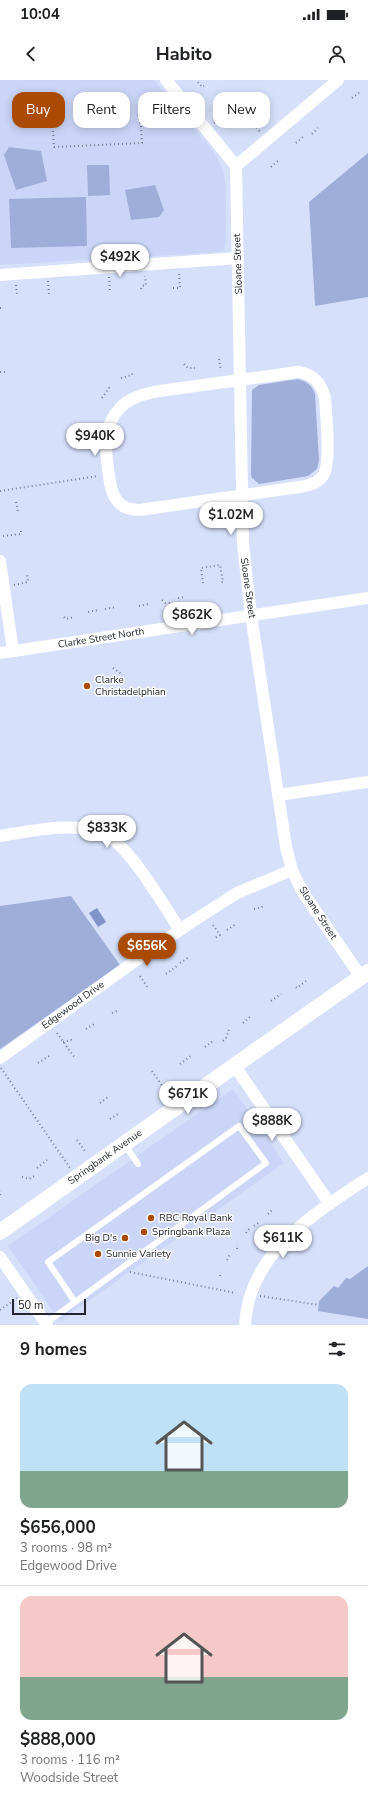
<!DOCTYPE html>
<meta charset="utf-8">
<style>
:root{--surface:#fff;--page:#f2f2f2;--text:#202124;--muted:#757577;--line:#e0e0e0;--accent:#ab4b03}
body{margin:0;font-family:"Nunito Sans",sans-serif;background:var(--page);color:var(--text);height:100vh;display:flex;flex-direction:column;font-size:15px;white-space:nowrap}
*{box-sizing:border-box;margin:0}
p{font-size:13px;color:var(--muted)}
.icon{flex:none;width:22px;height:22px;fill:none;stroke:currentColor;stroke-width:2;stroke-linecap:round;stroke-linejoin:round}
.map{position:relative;height:1245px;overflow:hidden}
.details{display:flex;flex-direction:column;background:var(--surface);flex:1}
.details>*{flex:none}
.guide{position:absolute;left:12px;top:12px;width:344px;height:36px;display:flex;gap:8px}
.scale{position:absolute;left:12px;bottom:10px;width:74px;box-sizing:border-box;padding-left:4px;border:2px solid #22252f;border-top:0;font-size:11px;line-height:14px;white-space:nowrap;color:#22252f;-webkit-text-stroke:3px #fff;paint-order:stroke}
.price{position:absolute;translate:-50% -34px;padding:0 9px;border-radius:14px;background:#fff;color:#222;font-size:13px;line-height:26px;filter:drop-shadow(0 1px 2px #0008)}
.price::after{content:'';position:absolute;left:50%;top:24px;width:12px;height:9px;margin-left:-6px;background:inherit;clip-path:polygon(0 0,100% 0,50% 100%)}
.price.current{background:var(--accent);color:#fff}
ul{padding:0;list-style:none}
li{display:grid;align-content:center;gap:8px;height:212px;padding:0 20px}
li+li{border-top:1px solid var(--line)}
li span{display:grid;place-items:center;height:124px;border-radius:12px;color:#555}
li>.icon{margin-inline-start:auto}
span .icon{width:72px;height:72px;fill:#fffc;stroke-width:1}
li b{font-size:17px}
h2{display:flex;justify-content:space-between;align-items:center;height:48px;padding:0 20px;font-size:17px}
.tag{padding:0 14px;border-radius:12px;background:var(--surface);box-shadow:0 2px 10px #0003;font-size:14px;line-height:36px}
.tag.current{background:var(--accent);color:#fff}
.status{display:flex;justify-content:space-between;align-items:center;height:28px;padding:0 20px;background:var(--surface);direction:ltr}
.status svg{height:11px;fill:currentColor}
header{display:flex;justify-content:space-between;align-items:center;height:52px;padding:0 20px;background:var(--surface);font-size:18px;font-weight:700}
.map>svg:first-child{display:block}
.built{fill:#cad5f7}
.green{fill:#9faed8}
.water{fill:#8293c9}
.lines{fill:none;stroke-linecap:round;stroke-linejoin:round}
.path{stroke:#767d8f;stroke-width:2;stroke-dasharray:1 3;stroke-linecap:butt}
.service{stroke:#fff;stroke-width:6}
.minor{stroke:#fff;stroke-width:12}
.secondary{stroke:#fff;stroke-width:16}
.poi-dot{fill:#ab4b03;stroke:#fff;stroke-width:1.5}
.labels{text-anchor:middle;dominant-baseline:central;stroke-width:3;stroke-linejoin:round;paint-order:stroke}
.street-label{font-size:10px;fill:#22252f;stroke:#fff}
.poi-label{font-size:10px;fill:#22252f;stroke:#fff;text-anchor:start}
</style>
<div class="status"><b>10:04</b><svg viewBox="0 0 49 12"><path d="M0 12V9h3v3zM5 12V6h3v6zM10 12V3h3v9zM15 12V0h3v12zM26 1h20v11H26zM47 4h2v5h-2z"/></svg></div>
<header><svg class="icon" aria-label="back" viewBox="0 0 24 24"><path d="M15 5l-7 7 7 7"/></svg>Habito<svg class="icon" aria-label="person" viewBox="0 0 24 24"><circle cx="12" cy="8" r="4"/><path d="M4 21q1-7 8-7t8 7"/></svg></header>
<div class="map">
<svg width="368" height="1245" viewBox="0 0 368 1245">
<rect width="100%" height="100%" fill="#d6e0fb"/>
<!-- built -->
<path class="built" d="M0 0H154L214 72 223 90 226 109V162L224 170 220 172 0 185Z
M233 1009 284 1083 60 1241 8 1166Z"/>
<!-- green -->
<path class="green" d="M9 67 41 71 47 101 16 110 4 75Z
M368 73V217L315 226 309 122Z
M87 85H109L110 115 88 116Z
M155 105 164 130 159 137 131 140 125 110Z
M86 117 87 166 11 168 9 119Z
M298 299C307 302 312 305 315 314L319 380 317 389 308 396 259 404 252 398 251 395 252 310 259 305Z
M71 816 120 885 0 969V826Z
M368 1186V1239L318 1231 319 1221 334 1206 338 1208 346 1198 350 1199Z"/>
<!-- water -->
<path class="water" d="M97 828 106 842 98 847 89 833Z"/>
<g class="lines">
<!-- path -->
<path class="path" d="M198 2 202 7 204 6
M352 18 360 12 361 13
M249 38 261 53
M214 43 222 37 228 39 234 46
M53 51 54 67 142 63 141 46 138 35
M312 54 318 48
M296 63 305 55
M271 87 279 80
M109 197 110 212
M48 201 49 214
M16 205 17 215
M173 208H180L179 192
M141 209 142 206 146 205 145 196
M0 228H1
M219 279 221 291
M184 284 188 288H195
M0 292H5
M121 298 132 295V293
M102 318 109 308 107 305
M0 411 98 396
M16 422 18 432
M3 456 21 454V451
M203 503 201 488 220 485 223 502 219 503
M14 505 28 502 27 494
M178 518 186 517
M162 520 165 523H173
M139 526 148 524
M105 529 116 527
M88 532 99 530
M64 537 66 539 74 537
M113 588 123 595
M254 829 265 826
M213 845 220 855 215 858
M227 850 236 844
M180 883 189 877
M166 894 177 886
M140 896 148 908
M296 907 297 908 306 901
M271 921 281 914
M112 933 119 930
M243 943 252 935
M86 949 96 943
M57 953 75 978
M223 961 226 958 229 949
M63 962 71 960 74 962
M205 967 214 960
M38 983 49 976
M180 984 192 975
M1 988 70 1088
M152 991 167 1013
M100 1023 108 1017
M110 1039 118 1034 117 1033
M77 1060 85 1071
M37 1088 47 1080
M22 1097 29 1099 36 1095
M0 1115 1 1111
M268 1134 272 1130
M254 1146 258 1143
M246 1153 249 1149
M237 1169 238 1165
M227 1180 230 1174
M130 1192 236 1213
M220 1196 221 1192
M260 1216 319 1225
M0 1230 17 1218"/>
<!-- service -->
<path class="service" d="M125 1065 138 1084
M46 1243 75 1222 266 1083 239 1046 48 1182 75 1222"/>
<!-- minor -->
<path class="minor" d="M166 0 236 86 243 464 251 535 286 767 292 790 302 811 361 897
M236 86 338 0
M0 195 238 178
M298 292C314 294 321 303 325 318 326 334 332 386 322 397 314 407 297 407 285 409L140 430C113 430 111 411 108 389 105 367 103 346 120 328 130 317 145 314 159 311Z
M0 481 13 571
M0 573 368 518
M278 715 368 702
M0 756C32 751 68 742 100 752 126 759 164 826 180 850
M0 978 135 881 190 843 237 813 292 790
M234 985 330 1124
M0 1177 47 1245
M245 1245C249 1172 314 1134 368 1098"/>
<!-- secondary -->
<path class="secondary" d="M0 1152 244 979 368 892"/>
</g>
<!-- markers -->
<g class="poi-dot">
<circle cx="87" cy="606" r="4"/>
<circle cx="151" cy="1138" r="4"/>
<circle cx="144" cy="1152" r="4"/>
<circle cx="125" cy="1158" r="4"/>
<circle cx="98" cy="1174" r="4"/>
</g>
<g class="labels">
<!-- street labels -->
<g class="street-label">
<text transform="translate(238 184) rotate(-92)">Sloane Street</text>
<text transform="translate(248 508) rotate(82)">Sloane Street</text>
<text transform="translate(101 558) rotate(-9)">Clarke Street North</text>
<text transform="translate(318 833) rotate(57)">Sloane Street</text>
<text transform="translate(73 925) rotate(-36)">Edgewood Drive</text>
<text transform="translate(105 1077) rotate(-35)">Springbank Avenue</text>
</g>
<!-- poi labels -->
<g class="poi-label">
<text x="95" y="600">Clarke<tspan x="95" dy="12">Christadelphian</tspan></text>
<text x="159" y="1138">RBC Royal Bank</text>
<text x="152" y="1152">Springbank Plaza</text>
<text x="117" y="1158" text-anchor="end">Big D's</text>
<text x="106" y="1174">Sunnie Variety</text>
</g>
</g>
</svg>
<div class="scale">50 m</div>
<b class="price" style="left:120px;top:198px">$492K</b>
<b class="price" style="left:95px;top:377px">$940K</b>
<b class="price" style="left:231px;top:456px">$1.02M</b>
<b class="price" style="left:192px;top:556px">$862K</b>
<b class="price" style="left:107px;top:769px">$833K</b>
<b class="price current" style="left:147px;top:887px">$656K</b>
<b class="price" style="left:188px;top:1035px">$671K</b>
<b class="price" style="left:272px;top:1062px">$888K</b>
<b class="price" style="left:283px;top:1179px">$611K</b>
<div class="guide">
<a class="tag current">Buy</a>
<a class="tag">Rent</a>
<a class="tag">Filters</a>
<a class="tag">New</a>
</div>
</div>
<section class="details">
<h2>9 homes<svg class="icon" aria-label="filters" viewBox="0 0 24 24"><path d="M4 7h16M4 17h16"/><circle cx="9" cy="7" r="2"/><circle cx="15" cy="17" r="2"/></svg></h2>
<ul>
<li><span style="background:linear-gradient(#bfe0f5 70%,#7fa58c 0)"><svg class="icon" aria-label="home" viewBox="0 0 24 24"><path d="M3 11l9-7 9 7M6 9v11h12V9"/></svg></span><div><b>$656,000</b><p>3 rooms · 98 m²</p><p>Edgewood Drive</p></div></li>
<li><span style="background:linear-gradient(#f6c9c9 65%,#7fa58c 0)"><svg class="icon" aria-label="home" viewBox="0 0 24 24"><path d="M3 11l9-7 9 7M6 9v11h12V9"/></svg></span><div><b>$888,000</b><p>3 rooms · 116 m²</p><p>Woodside Street</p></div></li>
</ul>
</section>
